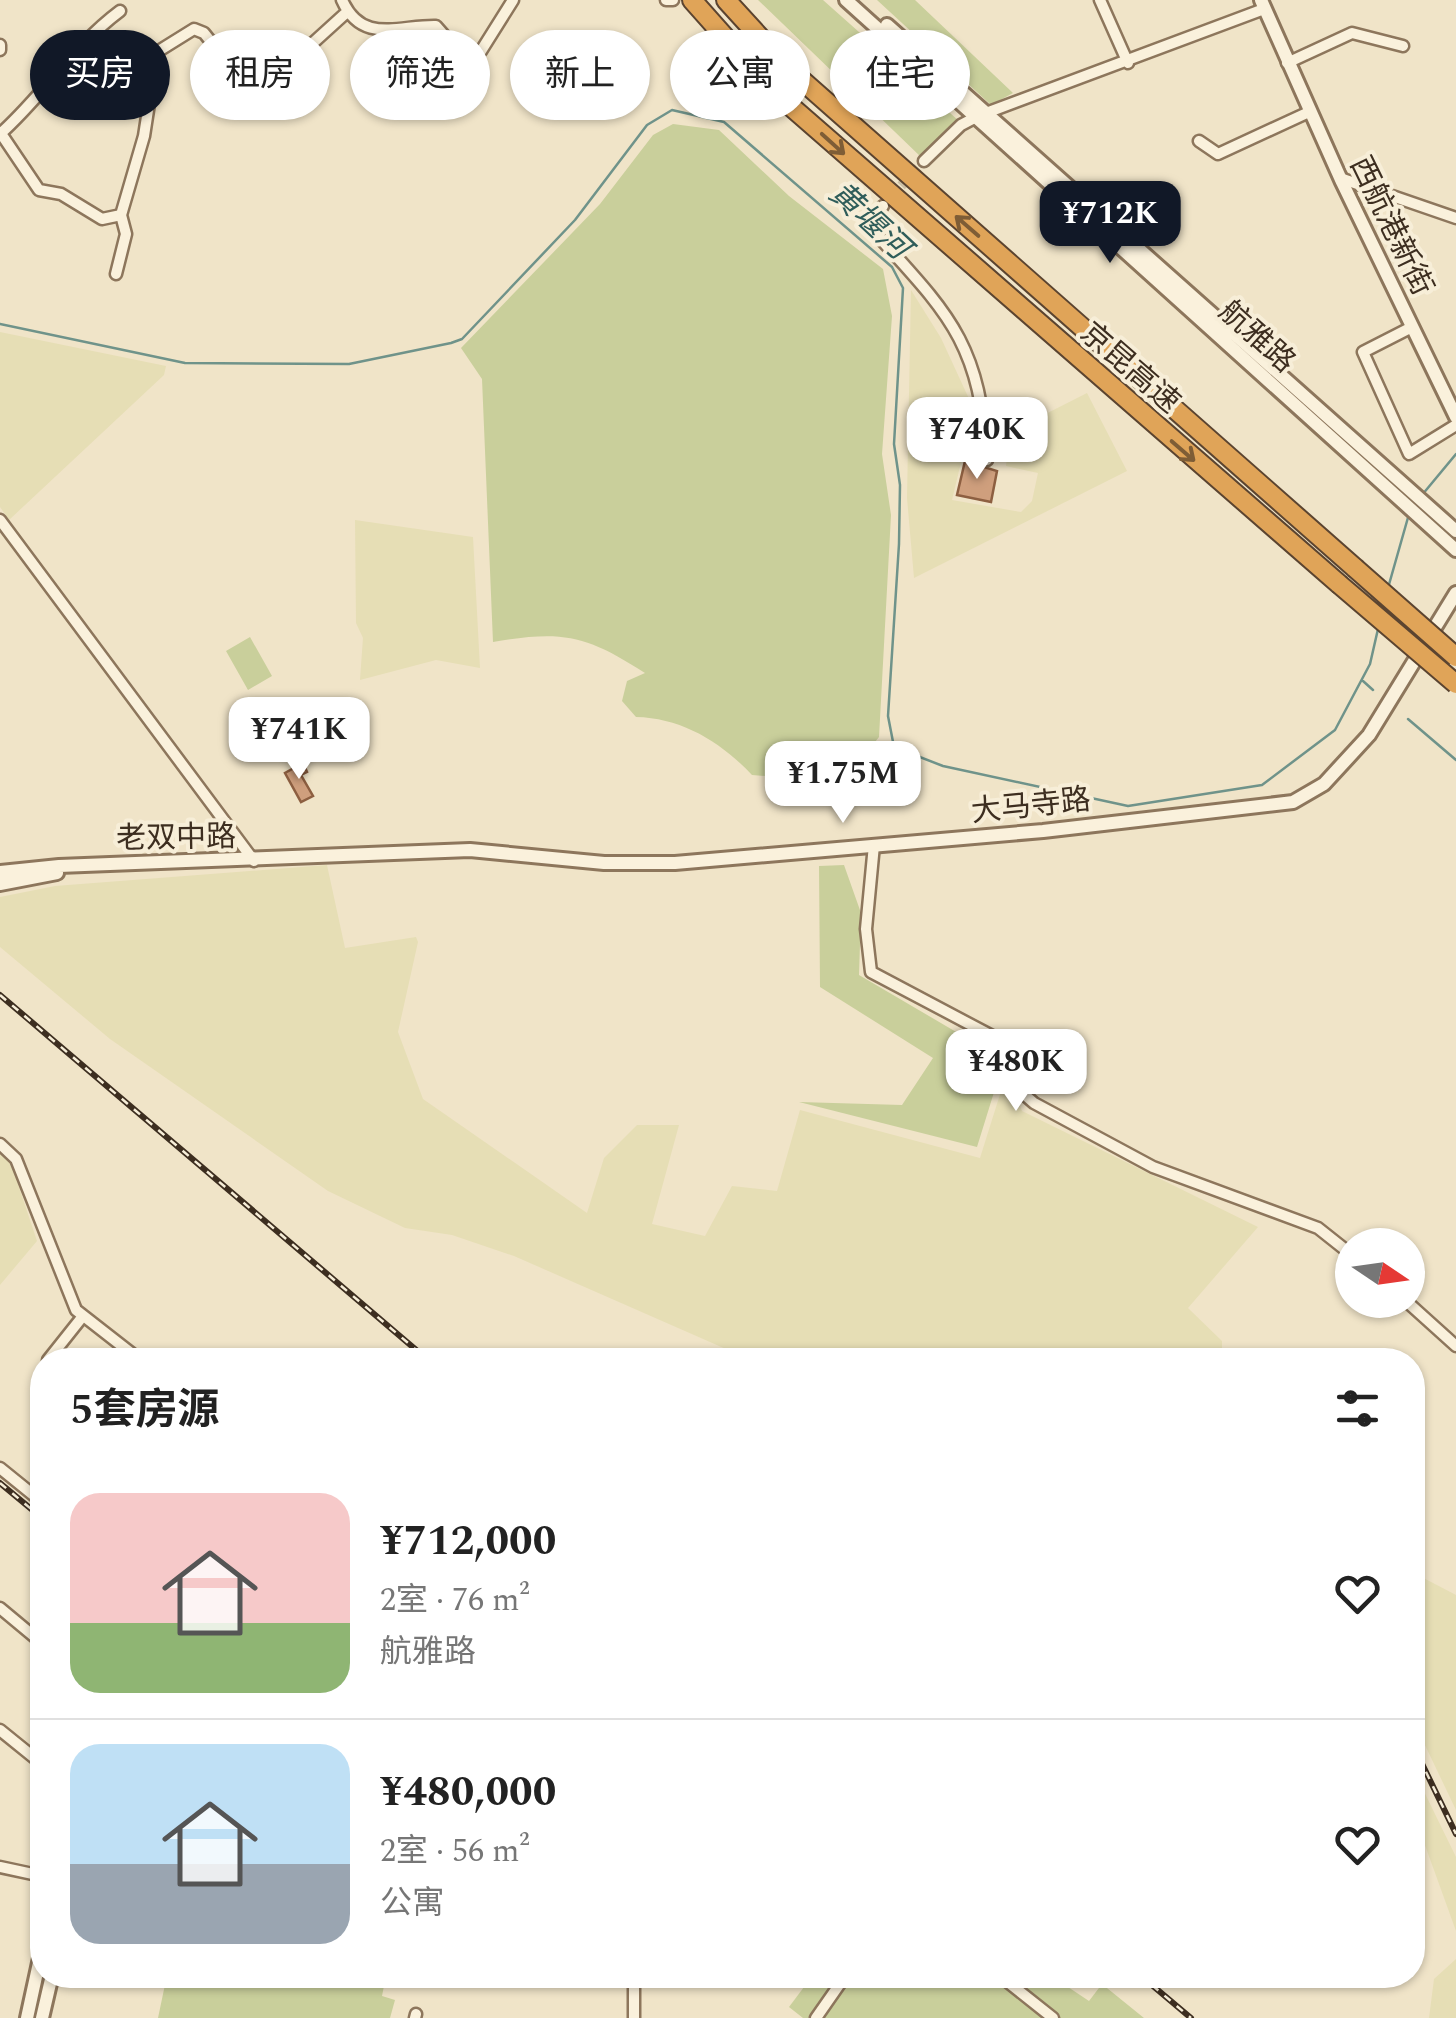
<!DOCTYPE html>
<html lang="zh">
<meta charset="utf-8">
<style>
:root{--surface:#fff;--page:#f2f2f2;--text:#222;--muted:#767676;--line:#e0e0e0;--accent:#111827}
body{margin:0;font-family:Spectral,"Noto Sans SC",serif;background:var(--page);color:var(--text);height:100vh;display:flex;flex-direction:column;font-size:38px;white-space:nowrap}
*{box-sizing:border-box;margin:0}
p{font-size:32px;color:var(--muted)}
.icon{flex:none;width:55px;height:55px;fill:none;stroke:currentColor;stroke-width:2;stroke-linecap:round;stroke-linejoin:round}
.map{position:relative;flex:1;overflow:hidden}
.side{position:absolute;left:30px;top:1348px;width:1395px;height:640px;display:flex;flex-direction:column;background:var(--surface);border-radius:40px;box-shadow:0 2px 8px #0004}
.side>*{flex:none}
.top-card{position:absolute;left:30px;top:30px;width:1398px;height:90px;display:flex;gap:20px}
.needle{width:65px;rotate:103deg}
.buttons{position:absolute;left:1335px;top:1228px;display:grid;gap:20px}
.buttons a{display:grid;place-items:center;width:90px;height:90px;border-radius:50%;background:var(--surface);box-shadow:0 2px 8px #0004;font-size:50px}
.price{position:absolute;translate:-50% -85px;padding:0 22px;border-radius:20px;background:#fff;color:#222;font-size:32px;line-height:65px;filter:drop-shadow(0 2px 5px #0008)}
.price::after{content:'';position:absolute;left:50%;top:60px;width:30px;height:22px;margin-left:-15px;background:inherit;clip-path:polygon(0 0,100% 0,50% 100%)}
.price.active{background:var(--accent);color:#fff}
ul{padding:0;list-style:none}
li{display:flex;align-items:center;gap:30px;height:250px;padding:0 40px}
li+li{border-top:2px solid var(--line)}
li span{display:grid;place-items:center;flex:none;width:280px;height:200px;border-radius:30px;color:#555}
li>.icon{margin-inline-start:auto}
span .icon{width:120px;height:120px;fill:#fffc;stroke-width:1}
li b{font-size:42px}
h2{display:flex;justify-content:space-between;align-items:center;height:120px;padding:0 40px;font-size:42px}
.pill{padding:0 35px;border-radius:45px;background:var(--surface);box-shadow:0 2px 8px #0004;font-size:35px;line-height:90px}
.pill.active{background:var(--accent);color:#fff}
.map>svg:first-child{display:block}
.farmland{fill:#e6deb5}
.green{fill:#c9cf9b}
.lines{fill:none;stroke-linecap:round;stroke-linejoin:round}
.stream{stroke:#6f938a;stroke-width:2.5}
.building{fill:#cf9f7d;stroke:#8d5f41;stroke-width:2.5}
.minor-tunnel{stroke:#ccc0a6;stroke-width:10;stroke-dasharray:10 5;stroke-linecap:butt}
.minor-casing{stroke:#8d765c;stroke-width:15}
.tertiary-casing{stroke:#8d765c;stroke-width:18}
.motorway-casing{stroke:#5b4430;stroke-width:22}
.minor{stroke:#faf1dc;stroke-width:10}
.tertiary{stroke:#faf1dc;stroke-width:12}
.motorway{stroke:#e0a458;stroke-width:18}
.rail-casing{stroke:#3d2e20;stroke-width:6}
.rail{stroke:#f7eed8;stroke-width:2.5;stroke-dasharray:8;stroke-linecap:butt}
.motorway-bridge-casing{stroke:#5b4430;stroke-width:22;stroke-linecap:butt}
.motorway-bridge{stroke:#e0a458;stroke-width:18}
.oneway{stroke:#7e5d36}
.labels{text-anchor:middle;dominant-baseline:central;stroke-width:8;stroke-linejoin:round;paint-order:stroke}
.street-label{font-size:30px;fill:#3d2e20;stroke:#f7eed8}
.water-label{font-size:32px;font-style:italic;fill:#2f5d5a;stroke:#f7eed8}
</style>
<div class="map">
<svg width="1456" height="2018" viewBox="0 0 1456 2018">
<rect width="100%" height="100%" fill="#f0e4c8"/>
<!-- farmland -->
<path class="farmland" d="M911 290 941 338 970 401V455L963 454 952 500 1021 512 1032 501 1038 473 1006 466 1010 432 1087 393 1127 471 914 578 907 498Z
M0 332 166 366 164 375 9 520 0 507Z
M355 520 473 537 480 668 436 660 360 680 363 638 356 623Z
M327 865 345 948 416 937 418 942 398 1032 423 1099 587 1213 604 1158 637 1125H679L652 1224 705 1236 732 1186 777 1191 800 1110 980 1158 1007 1072 1022 1111 1258 1227 1188 1308 1222 1341V1360H751L514 1256 452 1235 405 1228 328 1191 110 1039 0 947V897L55 886Z
M0 1151 10 1160 37 1241 0 1285Z
M1412 1572 1456 1595V1810L1413 1720Z
M1413 1769 1456 1857V1931L1413 1812Z
M1456 1959V2018H1429L1434 1979Z"/>
<!-- green -->
<path class="green" d="M758 0H823L959 121 922 158Z
M877 0H915L1013 93 991 105Z
M673 124 719 130 789 196 883 269 892 316 882 454 891 515 879 737 843 782 752 775C721 742 682 718 636 717L622 701 627 681 645 673C586 635 563 630 493 642L482 379 461 348 600 204 653 135Z
M250 637 272 676 248 690 226 651Z
M844 865 861 913 859 975 1004 1060 977 1147 799 1102 902 1105 933 1058 820 987 819 866Z
M167 1975H381L386 1976 382 1996 395 2000 390 2018H158Z
M813 1975H1050L1089 2001 1102 1984 1144 2018H803L789 2007Z"/>
<g class="lines">
<!-- stream -->
<path class="stream" d="M0 324 185 363 349 364 451 343 462 339 575 220 647 125 672 110 724 122 892 267 903 288 894 444 900 485 899 544 888 716 894 747 943 766 1128 806 1262 785 1335 730 1370 664 1378 629
M1422 495 1456 454
M1388 588 1409 514
M1363 681 1373 690
M1408 719 1456 760"/>
</g>
<!-- building -->
<path class="building" d="M965 461 997 471 991 502 957 495Z
M303 763 307 772 301 775 313 796 301 802 285 773Z"/>
<g class="lines">
<!-- minor-tunnel -->
<path class="minor-tunnel" d="M891 197 924 161"/>
<defs>
<path id="minor" d="M342 0C362 45 399 25 436 26L465 59 481 51 513 0
M666 0H673
M1100 0 1128 63
M0 45V50
M1287 63 1352 33 1403 46
M0 132 39 190 61 194 102 219 121 215
M0 134C44 95 73 46 120 11
M1199 141 1218 154 1309 112
M924 161 961 125 978 116 1264 9
M1340 178 1456 218
M883 206 868 225C946 312 980 338 987 460
M116 274 126 234 121 215 144 136 157 52 194 29 204 33 251 92 260 91 347 12
M1412 327 1363 352 1409 454 1456 425
M0 520 254 861
M874 845 866 929 871 972 1011 1046 1026 1096 1034 1103 1153 1167 1318 1228 1352 1255
M0 1144 16 1159 76 1310 140 1360
M1405 1300 1456 1346
M48 1360 83 1316
M0 1468 42 1502
M0 1608 42 1643
M0 1730 42 1764
M0 1867 42 1876
M999 1975 1053 2018
M415 2018 416 2014
M634 2018V1975
M816 2018 846 1975"/>
<path id="tertiary" d="M846 0 1456 550
M1261 0 1342 182 1456 417
M887 25 1456 531
M0 872 59 866 470 850 604 863H675L1043 831 1293 802 1324 784 1369 735 1456 593
M0 884 57 873
M27 2018 42 1949
M42 2018 52 1975"/>
<path id="motorway" d="M692 0 772 90 1339 584
M726 0 788 68 1355 568"/>
</defs>
<!-- minor casing -->
<use href="#minor" class="minor-casing"/>
<!-- tertiary casing -->
<use href="#tertiary" class="tertiary-casing"/>
<!-- motorway casing -->
<use href="#motorway" class="motorway-casing"/>
<!-- minor -->
<use href="#minor" class="minor"/>
<!-- tertiary -->
<use href="#tertiary" class="tertiary"/>
<!-- motorway -->
<use href="#motorway" class="motorway"/>
<defs>
<path id="rail" d="M0 995 428 1360
M0 1483 42 1518
M1412 1743 1456 1834
M1140 1975 1191 2018"/>
</defs>
<!-- rail casing -->
<use href="#rail" class="rail-casing"/>
<!-- rail -->
<use href="#rail" class="rail"/>
<defs>
<path id="motorway-bridge" d="M1355 568 1456 657
M1339 584 1456 684"/>
</defs>
<!-- motorway-bridge casing -->
<use href="#motorway-bridge" class="motorway-bridge-casing"/>
<!-- motorway-bridge -->
<use href="#motorway-bridge" class="motorway-bridge"/>
</g>
<!-- one-way arrows -->
<defs><path id="oneway-shaft" d="M-6 0H5M1.5-3L5.5 0L1.5 3" fill="none" stroke-width="1.6" stroke-linecap="round" stroke-linejoin="round" transform="scale(2.5)"/></defs>
<g class="oneway">
<use href="#oneway-shaft" transform="translate(833 144) rotate(42)"/>
<use href="#oneway-shaft" transform="translate(967 226) rotate(-139)"/>
<use href="#oneway-shaft" transform="translate(1183 451) rotate(41)"/>
</g>
<g class="labels">
<!-- street labels -->
<g class="street-label">
<text transform="translate(1391 226) rotate(64)">西航港新街</text>
<text transform="translate(1257 337) rotate(42)">航雅路</text>
<text transform="translate(1130 368) rotate(41)">京昆高速</text>
<text transform="translate(1031 806) rotate(-6)">大马寺路</text>
<text transform="translate(176 838) rotate(-1)">老双中路</text>
</g>
<!-- water labels -->
<g class="water-label">
<text transform="translate(869 221) rotate(43)">黄堰河</text>
</g>
</g>
</svg>
<div class="buttons">
<a><svg class="needle" viewBox="-14 -14 28 28"><path d="M0-13l5 13h-10z" fill="#e53935"/><path d="M0 13l5-13h-10z" fill="#767676"/></svg></a>
</div>
<b class="price active" style="left:1110px;top:266px">¥712K</b>
<b class="price" style="left:977px;top:482px">¥740K</b>
<b class="price" style="left:299px;top:782px">¥741K</b>
<b class="price" style="left:843px;top:826px">¥1.75M</b>
<b class="price" style="left:1016px;top:1114px">¥480K</b>
<div class="top-card">
<a class="pill active">买房</a>
<a class="pill">租房</a>
<a class="pill">筛选</a>
<a class="pill">新上</a>
<a class="pill">公寓</a>
<a class="pill">住宅</a>
</div>
<section class="side">
<h2>5套房源<svg class="icon" aria-label="filters" viewBox="0 0 24 24"><path d="M4 7h16M4 17h16"/><circle cx="9" cy="7" r="2"/><circle cx="15" cy="17" r="2"/></svg></h2>
<ul>
<li><span style="background:linear-gradient(#f6c9c9 65%,#8fb573 0)"><svg class="icon" aria-label="home" viewBox="0 0 24 24"><path d="M3 11l9-7 9 7M6 9v11h12V9"/></svg></span><div><b>¥712,000</b><p>2室 · 76 m²</p><p>航雅路</p></div><svg class="icon" aria-label="heart" viewBox="0 0 24 24"><path d="M12 20l-8-8c-3-5 5-10 8-4 3-6 11-1 8 4z"/></svg></li>
<li><span style="background:linear-gradient(#bfe0f5 60%,#9aa5b1 0)"><svg class="icon" aria-label="home" viewBox="0 0 24 24"><path d="M3 11l9-7 9 7M6 9v11h12V9"/></svg></span><div><b>¥480,000</b><p>2室 · 56 m²</p><p>公寓</p></div><svg class="icon" aria-label="heart" viewBox="0 0 24 24"><path d="M12 20l-8-8c-3-5 5-10 8-4 3-6 11-1 8 4z"/></svg></li>
</ul>
</section>
</div>
